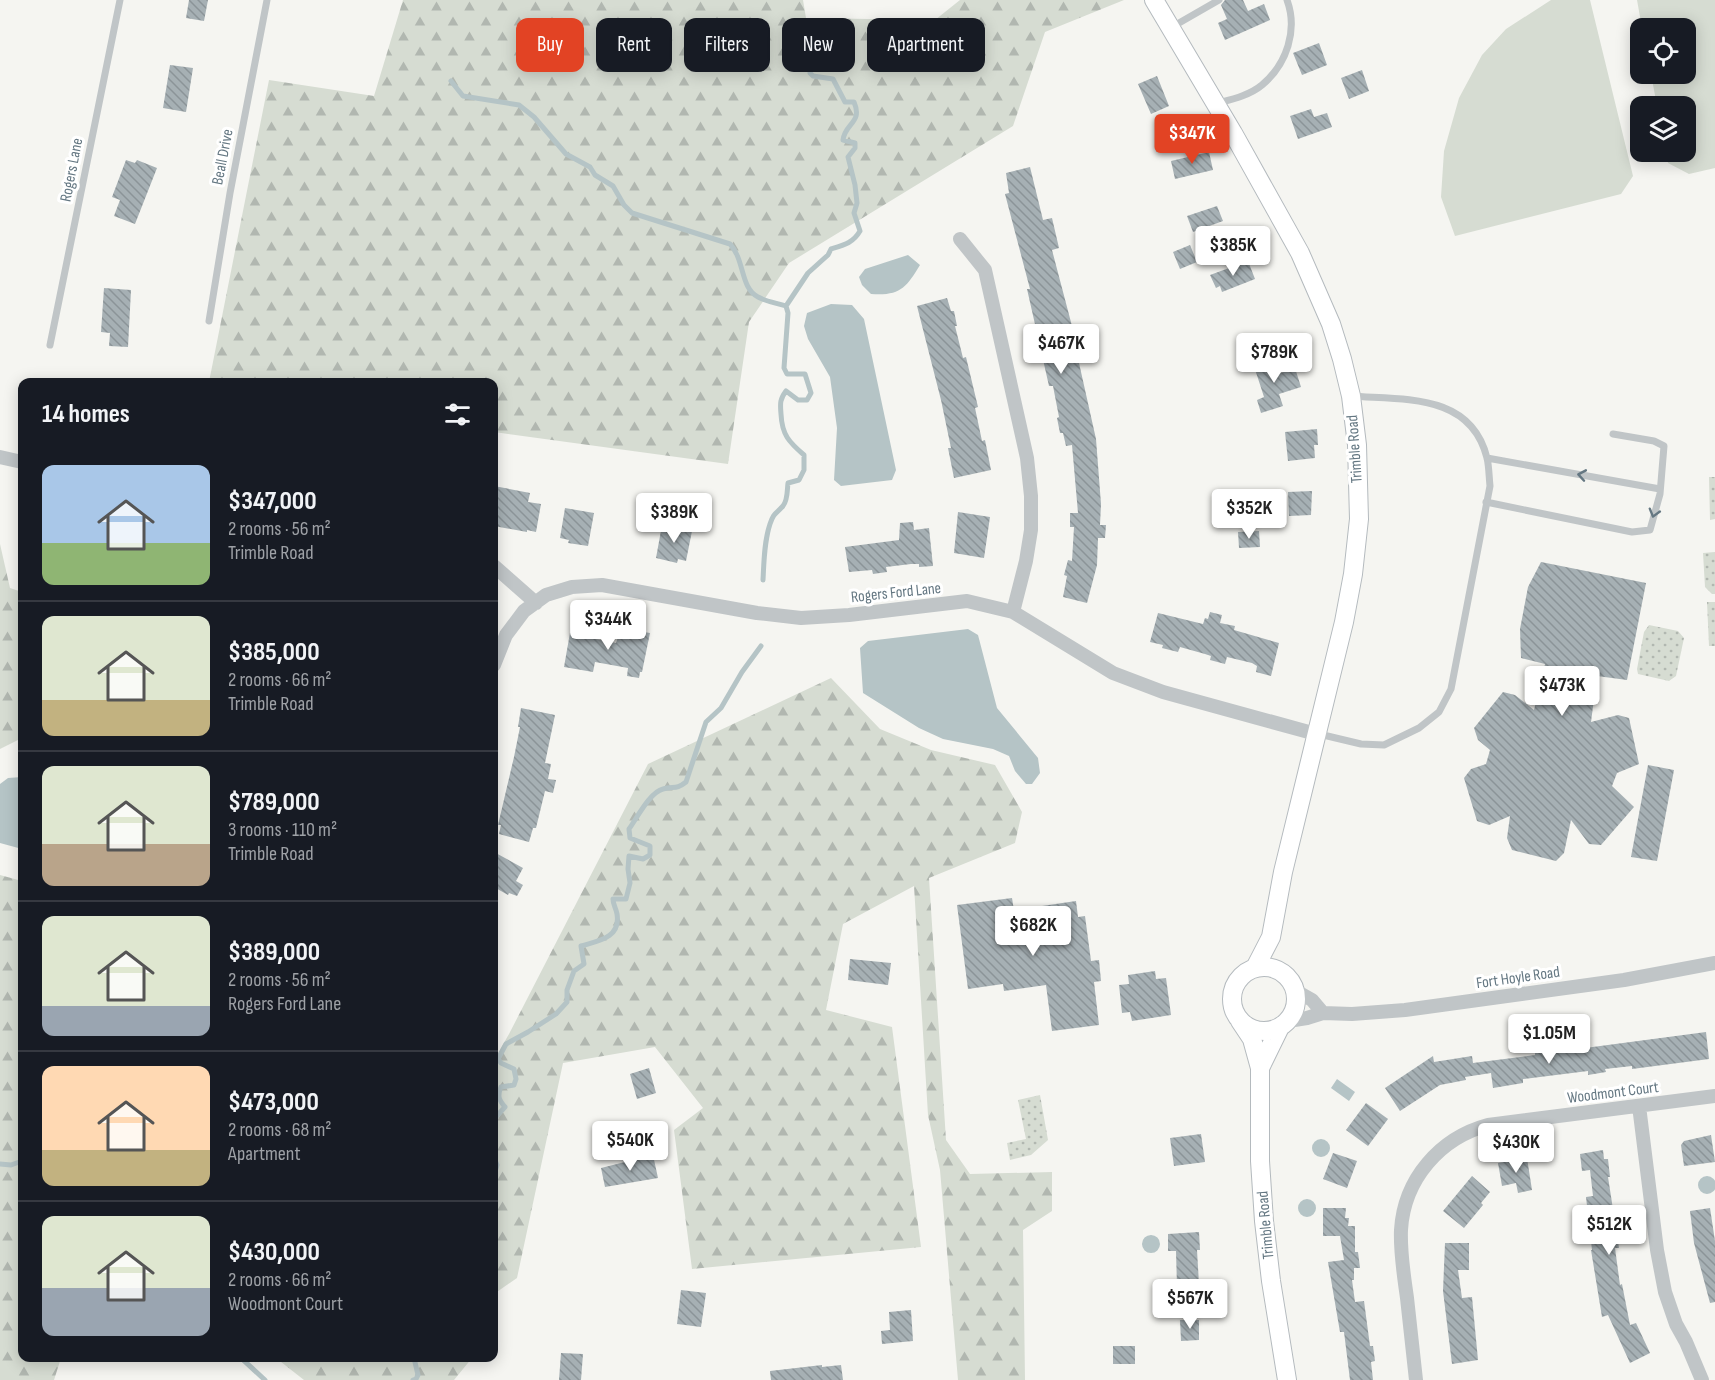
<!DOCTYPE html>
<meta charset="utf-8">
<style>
:root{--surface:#171b24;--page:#20242c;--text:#f1f3f6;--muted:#9ea1a6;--line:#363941;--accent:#e24324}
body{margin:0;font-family:"Sofia Sans Condensed",sans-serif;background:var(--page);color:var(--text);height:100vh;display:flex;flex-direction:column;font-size:22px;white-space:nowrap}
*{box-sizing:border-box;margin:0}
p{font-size:20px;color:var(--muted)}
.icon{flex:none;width:33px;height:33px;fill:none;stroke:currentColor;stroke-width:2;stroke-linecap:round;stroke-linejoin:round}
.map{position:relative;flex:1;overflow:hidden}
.panel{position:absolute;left:18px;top:378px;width:480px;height:984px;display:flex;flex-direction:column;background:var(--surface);border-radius:12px;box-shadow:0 3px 15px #0003}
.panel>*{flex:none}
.hud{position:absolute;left:516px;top:18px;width:570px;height:54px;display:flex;gap:12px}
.tools{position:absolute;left:1630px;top:18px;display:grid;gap:12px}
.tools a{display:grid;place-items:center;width:66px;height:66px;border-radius:12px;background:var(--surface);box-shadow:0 3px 15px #0003;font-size:30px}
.price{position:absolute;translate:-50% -51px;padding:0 14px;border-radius:6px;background:#fff;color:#222;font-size:20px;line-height:39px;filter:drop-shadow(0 2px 3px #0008)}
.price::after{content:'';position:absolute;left:50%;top:36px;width:18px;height:14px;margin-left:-9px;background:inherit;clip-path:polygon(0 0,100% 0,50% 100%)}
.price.on{background:var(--accent);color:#fff}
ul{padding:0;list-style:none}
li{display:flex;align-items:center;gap:18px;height:150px;padding:0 24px}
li+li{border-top:2px solid var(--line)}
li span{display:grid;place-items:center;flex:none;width:168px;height:120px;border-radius:12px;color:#555}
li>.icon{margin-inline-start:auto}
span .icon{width:72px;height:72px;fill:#fffc;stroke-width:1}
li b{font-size:26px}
h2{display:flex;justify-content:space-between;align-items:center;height:72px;padding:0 24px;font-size:26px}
.pill{padding:0 21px;border-radius:12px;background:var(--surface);box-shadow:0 3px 15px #0003;font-size:21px;line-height:54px}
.pill.on{background:var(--accent);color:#fff}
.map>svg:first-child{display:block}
.grass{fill:#d6dcd2}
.forest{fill:url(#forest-firs)}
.park{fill:url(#park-dots)}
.water{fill:#b5c4c6}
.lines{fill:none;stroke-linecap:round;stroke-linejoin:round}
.stream{stroke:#b5c4c6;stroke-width:5}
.building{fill:url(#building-back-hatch)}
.secondary-casing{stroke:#b4babe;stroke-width:20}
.lane{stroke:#c0c5c7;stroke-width:7}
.street{stroke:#c0c5c7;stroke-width:14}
.secondary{stroke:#fff;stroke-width:18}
.oneway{stroke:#647782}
.labels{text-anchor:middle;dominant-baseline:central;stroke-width:6;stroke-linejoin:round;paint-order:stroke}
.street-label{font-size:16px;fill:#647782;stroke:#fff}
</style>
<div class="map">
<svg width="1715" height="1380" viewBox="0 0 1715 1380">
<defs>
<pattern id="forest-firs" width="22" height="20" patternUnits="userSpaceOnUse" patternTransform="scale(1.5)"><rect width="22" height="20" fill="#d6dcd2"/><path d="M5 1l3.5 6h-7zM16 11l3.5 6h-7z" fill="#b1b7b0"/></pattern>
<pattern id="park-dots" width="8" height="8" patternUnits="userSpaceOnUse" patternTransform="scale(1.5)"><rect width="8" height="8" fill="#d6dcd2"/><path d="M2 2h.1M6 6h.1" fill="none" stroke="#b1b7b0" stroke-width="1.8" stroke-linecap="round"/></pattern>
<pattern id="building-back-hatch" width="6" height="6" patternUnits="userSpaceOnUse" patternTransform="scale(1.5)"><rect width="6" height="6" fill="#a6b0b4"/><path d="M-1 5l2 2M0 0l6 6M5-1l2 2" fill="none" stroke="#8b9498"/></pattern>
</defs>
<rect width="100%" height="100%" fill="#f5f5f1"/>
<!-- grass -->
<path class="grass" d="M1551 0H1590L1633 176 1621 194 1455 236 1441 197 1444 151 1459 98 1482 55 1506 29Z
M1637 0H1715V168L1689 174 1668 163 1666 152H1686V106H1657L1651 74H1686V28H1642Z"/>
<!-- forest -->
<path class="forest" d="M403 0H803L806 18 935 20 960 0H1124L1045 32 1013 126 789 263 749 322 728 464 494 432V382H209L269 80 374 96Z
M0 544 10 588 22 592V738L0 749Z
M831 678 880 729 931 750 995 765 1022 812 1015 843 929 878 946 1140 970 1174 1052 1172V1211L1023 1230 1025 1380H958L940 1170 928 1115 914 886 843 924 826 1010 892 1027 921 1247 692 1269 674 1130 703 1108 655 1047 563 1063 517 1278 494 1294V1060L509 1034 648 764Z
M0 875 22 881V1358H61L54 1380H0Z
M276 1358H472L454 1380H304Z"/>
<!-- park -->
<path class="park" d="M1709 477H1715V519L1710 520Z
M1715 552V594H1712L1705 587 1703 553Z
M1707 602H1715V646H1709Z
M1649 625 1678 631 1684 638 1676 676 1669 681 1638 674 1637 669 1644 632Z
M1040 1095 1048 1140 1031 1155 1010 1160 1007 1143 1026 1139 1018 1100Z"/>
<!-- water -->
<path class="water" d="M908 255 920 265C906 288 900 296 871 294L862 285 859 277 865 269Z
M831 304 852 305 864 319 896 470 892 480 841 486 834 480 837 428 830 377 808 339 804 326 807 313Z
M968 629 978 635 997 708 1038 758 1040 773 1032 784H1026L1015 771 1009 756 993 749 943 739 919 728 863 693 860 648 868 641Z
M22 777V849L0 843V784L8 778Z
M1337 1079 1355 1092 1349 1101 1331 1088Z
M1312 1148a9 9 0 1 1 18 0a9 9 0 1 1-18 0Z
M1698 1185a9 9 0 1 1 18 0a9 9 0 1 1-18 0Z
M1298 1208a9 9 0 1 1 18 0a9 9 0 1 1-18 0Z
M1142 1244a9 9 0 1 1 18 0a9 9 0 1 1-18 0Z"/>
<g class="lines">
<!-- stream -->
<path class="stream" d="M451 81 463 96 519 105 534 117 566 154 590 167 595 175 613 186 624 205 632 213 730 244C745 260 740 288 758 297 767 302 777 303 786 306
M763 580C764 562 764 542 770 524 774 512 776 514 783 506 788 500 787 490 788 483L799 480 804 470V455C789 442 782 435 781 414 780 403 780 399 786 391L798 400H807L811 393 805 374H787L784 368 788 313 786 306 808 273 828 255 831 249C844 245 853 243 860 231L854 213 857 203 855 185 848 157 855 148V143L843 140C845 123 863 123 854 102H845L833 79 813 76 810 73 812 51 817 47 827 46 832 32
M494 1119 505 1107C499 1100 497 1096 501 1087L514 1085 516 1079 514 1069 501 1063 498 1059 506 1044 528 1032 556 1014 567 1002V990L574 971 584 964 581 946C598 941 621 938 617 914 616 908 613 905 613 899H626L630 883 628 869 629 856 643 859 650 855V846L630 838 629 829C637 818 650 792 663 789 674 786 676 790 686 782L706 722 721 708 742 672 761 646
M494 1158 497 1165 494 1175
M0 1164 11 1165 22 1161
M241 1358 265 1380
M413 1380 416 1379 418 1375 414 1358"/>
</g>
<!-- building -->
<path class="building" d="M189 0H208L204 21 186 18Z
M1225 0H1243L1248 11 1264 4 1270 20 1225 40 1218 23 1227 19 1221 5Z
M1319 43 1327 65 1302 75 1293 53Z
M170 65 193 68 186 112 163 108Z
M1362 70 1369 91 1349 99 1341 78Z
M1157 76 1169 106 1151 114 1138 84Z
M1311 109 1314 117 1327 113 1332 127 1298 139 1290 116Z
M1209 152 1213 170 1175 179 1171 161Z
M126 160 135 163 137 160 157 168 135 224 114 216 120 200 112 197Z
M1030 167 1043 220 1052 218 1059 248 1052 250 1077 345H1075L1096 439 1101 504 1100 525H1106L1105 538H1098L1097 565 1087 603 1063 597 1067 576 1064 575 1068 560 1072 561 1074 527H1070V513H1078L1072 445 1066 446 1063 433H1060L1057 418 1059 417 1053 386H1049L1027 289H1030L1005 194 1009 193 1006 173Z
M1217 206 1223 221 1193 232 1187 216Z
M1190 245 1197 262 1180 269 1173 252Z
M1248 261 1255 279 1222 292 1220 286 1216 288 1210 275Z
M104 288 131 290 128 347 109 346 110 333 101 332Z
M947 298 951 311H954L957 326H955L963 358 966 357 978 407 975 408 982 441 985 440 991 470 954 478 948 448H951L941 400 917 306Z
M1270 357 1275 375 1295 368 1301 387 1279 394 1283 406 1261 413 1257 400 1264 397 1253 363Z
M1317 429 1318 445H1314L1315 458 1288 461 1285 432Z
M494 486 530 493 528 502 541 504 536 532 527 530V532L494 526Z
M1312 491 1311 515 1289 516 1288 492Z
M565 508 594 513 588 546 568 543 569 540 560 538Z
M958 512 990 517 984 558 954 553Z
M913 522 914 530 929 528 933 566 919 567V564H911L886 567 887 572 873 574 872 570 849 572 845 547 899 540 900 523Z
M662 525 692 531 686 561 678 559 677 563 656 558Z
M1259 531 1260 547 1239 548 1238 532Z
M1541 562 1646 583 1627 680 1597 676 1591 722 1618 715 1629 718 1639 764 1617 773 1612 786 1634 807 1601 845 1589 844 1571 820 1564 853 1556 861 1512 850 1507 838 1510 816 1489 825 1477 821 1464 778 1471 769 1486 764 1490 750 1478 740 1474 728 1503 692 1515 695 1534 710 1545 664 1521 658 1520 629 1528 587Z
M1210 612 1222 615 1220 623 1235 626 1234 630 1279 643 1271 676 1256 672 1257 666 1252 663 1227 657 1225 664 1210 660 1211 656 1205 654 1180 647 1178 652 1162 648 1163 645 1150 642 1158 613 1203 624 1205 618 1208 619Z
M571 627 588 630 587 635 592 636 591 638 616 643 621 628 650 633 642 672H640L639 678 627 676 628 668 595 662 593 672 564 667Z
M521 708 555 715 545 763 551 764 548 779 556 780 553 793 545 791 536 828H533L529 842 499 834 501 825H498L514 757 520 727H518Z
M1648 765 1674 770 1657 861 1631 857Z
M494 852 523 868 516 881 523 885 517 896 509 893 508 895 494 887Z
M1012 898 1016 923 1044 920 1042 906 1076 901 1078 917 1085 916 1091 961 1099 960 1101 981 1094 982 1099 1025 1052 1031 1046 985 1004 991 1003 984 968 989 957 905Z
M850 959 891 963 888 985 848 980Z
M1155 971 1156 979 1166 978 1171 1015 1132 1021 1130 1012 1122 1013 1119 985 1129 984 1128 975Z
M1706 1032 1709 1059 1632 1069V1066L1605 1069 1606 1072 1588 1075V1071L1523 1079V1083L1493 1088 1491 1073 1465 1077 1466 1080 1440 1085 1400 1111 1385 1088 1433 1056 1434 1062 1472 1056 1473 1063 1535 1055V1050L1570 1046V1050Z
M649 1068 656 1093 637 1099 630 1074Z
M1366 1103 1388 1119 1368 1146 1346 1130Z
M1201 1134 1205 1162 1174 1166 1170 1138Z
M1711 1135 1715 1162 1684 1166 1681 1145 1684 1141Z
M1603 1150 1604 1159H1608L1610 1177H1608L1619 1248H1615L1620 1285 1622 1284 1630 1325 1636 1323 1650 1353 1630 1363 1608 1315 1602 1317 1591 1250H1592L1586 1197 1593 1196 1590 1170 1582 1171 1580 1154Z
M1333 1153 1357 1161 1347 1188 1323 1179Z
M653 1155 658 1178 605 1187 601 1168Z
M1527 1158 1532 1190 1518 1193 1516 1183 1502 1186 1498 1163Z
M1472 1176 1490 1192 1481 1203 1483 1205 1464 1228 1443 1211Z
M1323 1208H1346L1345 1218H1349L1348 1226H1355V1252H1358L1360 1268H1354V1280H1352L1355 1302 1364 1301 1370 1346H1373L1375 1361 1371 1362 1373 1380H1350L1344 1332H1340L1328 1262 1344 1260 1340 1236H1323Z
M1710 1208 1715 1241V1302L1710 1303 1694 1243 1690 1211Z
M1199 1232 1200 1250H1197L1199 1284H1209L1210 1303 1188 1304V1287H1177L1176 1251H1168V1234Z
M1445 1243H1469V1270H1458L1462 1298 1472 1297 1478 1360 1452 1364 1443 1291Z
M681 1290 706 1293 701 1327 677 1324Z
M911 1310 913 1341 882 1344 881 1331 890 1330 889 1312Z
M1180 1320H1199V1340L1181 1341Z
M1113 1346H1135V1364H1113Z
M561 1353 583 1354 581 1380H559Z
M822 1365V1367L841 1365 843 1380H771L770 1371Z"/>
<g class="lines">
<defs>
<path id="secondary" d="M1154 0 1233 133 1300 253 1331 324 1342 359 1351 396 1357 445 1359 519 1353 574 1344 622 1283 872 1271 937 1255 968
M1232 999a32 32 0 1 1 64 0a32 32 0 1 1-64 0Z
M1240 1021 1252 1039 1260 1068V1161L1264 1221 1271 1281 1287 1380
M1260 1068 1280 1027"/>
</defs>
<!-- secondary casing -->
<use href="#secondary" class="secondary-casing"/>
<!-- lane -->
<path class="lane" d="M1172 27 1219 0
M1218 103C1233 99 1250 95 1262 85 1287 64 1298 30 1287 0
M209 321 230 193 267 0
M50 345 120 0
M1487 458 1660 489
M1486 502 1632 532 1650 530 1660 494 1664 446 1654 441 1613 434
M1319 734 1361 744 1384 745 1419 728 1439 712 1451 689 1490 486C1489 477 1489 466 1487 458 1471 393 1404 400 1351 396"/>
<!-- street -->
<path class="street" d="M960 239 985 270 1027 458 1031 496V530L1026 561 1013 612
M0 457 22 462
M494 566 536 603
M494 665 506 635 524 611 546 595 572 587 602 585 757 613 801 618 849 615 967 601 1013 612 1113 673 1163 692 1316 734
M1296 991 1312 1000 1323 1013
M1288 1021 1307 1018 1323 1013 1352 1014 1405 1010 1624 980 1715 963
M1639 1106 1657 1250 1665 1292 1676 1324 1686 1342 1702 1380
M1416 1380C1413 1353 1410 1326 1407 1298 1404 1276 1400 1253 1401 1230 1404 1179 1440 1138 1488 1125L1715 1096"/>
<!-- secondary -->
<use href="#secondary" class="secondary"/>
</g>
<!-- one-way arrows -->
<defs><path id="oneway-chevron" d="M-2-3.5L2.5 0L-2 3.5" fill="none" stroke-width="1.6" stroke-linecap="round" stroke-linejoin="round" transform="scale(1.5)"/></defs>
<g class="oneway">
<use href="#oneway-chevron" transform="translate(1582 475) rotate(-170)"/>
<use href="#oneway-chevron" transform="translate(1654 513) rotate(106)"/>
</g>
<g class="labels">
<!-- street labels -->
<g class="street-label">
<text transform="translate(223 157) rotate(-79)">Beall Drive</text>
<text transform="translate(72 170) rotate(-79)">Rogers Lane</text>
<text transform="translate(1355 449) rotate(-94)">Trimble Road</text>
<text transform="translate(896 593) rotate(-6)">Rogers Ford Lane</text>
<text transform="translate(1518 978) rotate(-8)">Fort Hoyle Road</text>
<text transform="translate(1613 1093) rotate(-7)">Woodmont Court</text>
<text transform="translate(1266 1225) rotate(-95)">Trimble Road</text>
</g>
</g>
</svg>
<div class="tools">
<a><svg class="icon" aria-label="locate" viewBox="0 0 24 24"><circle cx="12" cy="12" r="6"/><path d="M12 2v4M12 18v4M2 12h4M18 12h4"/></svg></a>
<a><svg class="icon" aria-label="layers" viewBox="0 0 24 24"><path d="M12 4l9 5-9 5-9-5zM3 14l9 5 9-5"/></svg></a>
</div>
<b class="price on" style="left:1192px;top:165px">$347K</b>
<b class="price" style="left:1233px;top:277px">$385K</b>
<b class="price" style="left:1061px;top:375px">$467K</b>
<b class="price" style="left:1274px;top:384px">$789K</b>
<b class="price" style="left:1249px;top:540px">$352K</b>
<b class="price" style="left:674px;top:544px">$389K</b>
<b class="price" style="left:608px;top:651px">$344K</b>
<b class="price" style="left:1562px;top:717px">$473K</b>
<b class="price" style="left:1033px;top:957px">$682K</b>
<b class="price" style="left:1549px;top:1065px">$1.05M</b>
<b class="price" style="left:630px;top:1172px">$540K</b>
<b class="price" style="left:1516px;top:1174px">$430K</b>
<b class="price" style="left:1609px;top:1256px">$512K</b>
<b class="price" style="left:1190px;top:1330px">$567K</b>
<div class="hud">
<a class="pill on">Buy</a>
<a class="pill">Rent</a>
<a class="pill">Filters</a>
<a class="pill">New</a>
<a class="pill">Apartment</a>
</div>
<section class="panel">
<h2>14 homes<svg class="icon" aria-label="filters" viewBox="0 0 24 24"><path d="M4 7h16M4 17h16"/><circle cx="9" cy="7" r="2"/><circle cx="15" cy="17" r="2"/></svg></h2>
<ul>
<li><span style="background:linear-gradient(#a9c7e8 65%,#8fb573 0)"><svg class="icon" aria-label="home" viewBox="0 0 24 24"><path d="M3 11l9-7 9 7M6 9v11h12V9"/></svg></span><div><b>$347,000</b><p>2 rooms · 56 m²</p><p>Trimble Road</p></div></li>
<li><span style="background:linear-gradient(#dfe7d0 70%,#c2b280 0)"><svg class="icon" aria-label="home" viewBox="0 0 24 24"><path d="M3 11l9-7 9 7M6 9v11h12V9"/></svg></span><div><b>$385,000</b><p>2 rooms · 66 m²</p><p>Trimble Road</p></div></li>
<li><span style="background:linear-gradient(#dfe7d0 65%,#b9a48a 0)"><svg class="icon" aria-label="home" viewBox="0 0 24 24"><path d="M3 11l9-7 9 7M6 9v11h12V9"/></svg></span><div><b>$789,000</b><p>3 rooms · 110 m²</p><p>Trimble Road</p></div></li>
<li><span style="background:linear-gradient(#dfe7d0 75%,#9aa5b1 0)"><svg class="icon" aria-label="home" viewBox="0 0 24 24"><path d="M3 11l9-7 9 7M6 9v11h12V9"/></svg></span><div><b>$389,000</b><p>2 rooms · 56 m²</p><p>Rogers Ford Lane</p></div></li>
<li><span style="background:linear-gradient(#ffd9b3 70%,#c2b280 0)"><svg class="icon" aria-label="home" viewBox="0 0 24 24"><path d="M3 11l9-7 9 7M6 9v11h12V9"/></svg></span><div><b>$473,000</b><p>2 rooms · 68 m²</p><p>Apartment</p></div></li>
<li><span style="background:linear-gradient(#dfe7d0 60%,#9aa5b1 0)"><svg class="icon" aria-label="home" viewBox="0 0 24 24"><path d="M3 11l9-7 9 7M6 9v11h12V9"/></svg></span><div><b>$430,000</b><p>2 rooms · 66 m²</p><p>Woodmont Court</p></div></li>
</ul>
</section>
</div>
